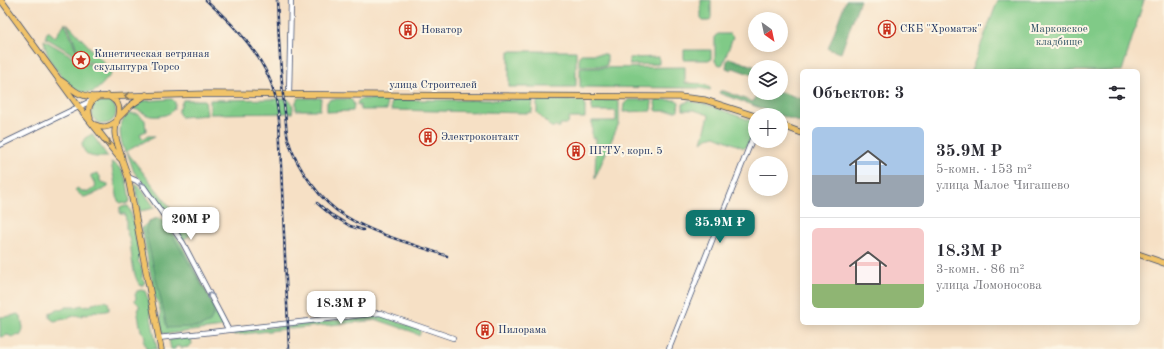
<!DOCTYPE html>
<html lang="ru">
<meta charset="utf-8">
<style>
:root{--surface:#fff;--page:#f2f2f3;--text:#2b2b33;--muted:#7c7c81;--line:#e1e1e2;--accent:#0f766e}
body{margin:0;font-family:"Old Standard TT",serif;background:var(--page);color:var(--text);height:100vh;display:flex;flex-direction:column;font-size:15px;white-space:nowrap}
*{box-sizing:border-box;margin:0}
p{font-size:13px;color:var(--muted)}
.icon{flex:none;width:22px;height:22px;fill:none;stroke:currentColor;stroke-width:2;stroke-linecap:round;stroke-linejoin:round}
.map{position:relative;flex:1;overflow:hidden}
.details{position:absolute;left:800px;top:69px;width:340px;height:256px;display:flex;flex-direction:column;background:var(--surface);border-radius:6px;box-shadow:0 2px 10px #0003}
.details>*{flex:none}
.needle{width:26px;rotate:147deg}
.controls{position:absolute;left:748px;top:12px;display:grid;gap:8px}
.controls a{display:grid;place-items:center;width:40px;height:40px;border-radius:50%;background:var(--surface);box-shadow:0 2px 10px #0003;font-size:20px}
.price{position:absolute;translate:-50% -34px;padding:0 9px;border-radius:8px;background:#fff;color:#222;font-size:13px;line-height:26px;filter:drop-shadow(0 1px 2px #0008)}
.price::after{content:'';position:absolute;left:50%;top:24px;width:12px;height:9px;margin-left:-6px;background:inherit;clip-path:polygon(0 0,100% 0,50% 100%)}
.price.selected{background:var(--accent);color:#fff}
ul{padding:0;list-style:none}
li{display:flex;align-items:center;gap:12px;height:100px;padding:0 12px}
li+li{border-top:1px solid var(--line)}
li span{display:grid;place-items:center;flex:none;width:112px;height:80px;border-radius:6px;color:#555}
li>.icon{margin-inline-start:auto}
span .icon{width:48px;height:48px;fill:#fffc;stroke-width:1}
li b{font-size:17px}
h2{display:flex;justify-content:space-between;align-items:center;height:48px;padding:0 12px;font-size:17px}
.map>svg:first-child{display:block}
.green{fill:#80ca87;stroke:#4e7c72}
.forest{fill:#68ae74;stroke:#426e69}
.lines{fill:none;stroke-linecap:round;stroke-linejoin:round}
.minor-casing{stroke:#3c4a6d;stroke-width:6}
.major-casing{stroke:#3c4a6d;stroke-width:7}
.minor{stroke:#fff;stroke-width:4.5}
.major{stroke:#f1c369;stroke-width:5.5}
.rail-casing{stroke:#1b2f5e;stroke-width:2.5}
.rail{stroke:#fcf5e5;stroke-width:1;stroke-dasharray:3;stroke-linecap:butt}
.oneway{stroke:#7b7263}
.oneway2{stroke:#8d97ae}
.labels{text-anchor:middle;dominant-baseline:central;stroke-width:4;stroke-linejoin:round;paint-order:stroke}
.poi-label{font-size:11px;fill:#1b2f5e;stroke:#fcf5e5;text-anchor:start}
.park-label{font-size:11px;fill:#345668;stroke:#fcf5e5}
.street-label{font-size:11px;fill:#1b2f5e;stroke:#fcf5e5}
</style>
<div class="map">
<svg width="1164" height="349" viewBox="0 0 1164 349">
<rect width="100%" height="100%" fill="#fcf5e5"/>
<filter id="ink" filterUnits="userSpaceOnUse"><feTurbulence type="fractalNoise" baseFrequency=".025" numOctaves="2"/><feDisplacementMap in="SourceGraphic" scale="8" xChannelSelector="R" yChannelSelector="G"/><feConvolveMatrix kernelMatrix="1 2 1 2 8 2 1 2 1" color-interpolation-filters="sRGB"/></filter>
<filter id="wash" filterUnits="userSpaceOnUse"><feTurbulence type="fractalNoise" baseFrequency=".012" numOctaves="4" result="noise"/><feDisplacementMap in="SourceGraphic" scale="16" xChannelSelector="R" yChannelSelector="G"/><feGaussianBlur stdDeviation="0.9" result="paint"/><feColorMatrix in="noise" values="0 0 0 0 0 0 0 0 0 0 0 0 0 0 0 0 0 1.4 0 .05"/><feComposite in="paint" operator="in"/></filter>
<g filter="url(#wash)">
<rect width="100%" height="100%" fill="#f6e0c5"/>
<!-- green -->
<path class="green" d="M701 0H711V19L709 21H703L701 19Z
M998 0H1144L1122 71H971Z
M65 23 78 54 76 56 46 38V35L48 31 55 37Z
M67 23 109 68 86 61 85 55 79 54Z
M718 34H730L733 37 723 64 721 65 717 64 715 61V36Z
M44 40 75 58V62L78 65H83L86 63 110 71 111 74C107 79 98 90 93 92 76 98 55 71 49 58 46 52 45 46 44 40Z
M684 50H711V60H684Z
M509 51H576V87H509Z
M581 54H606L607 56V64L606 66H581L579 65V56Z
M659 57V64H658L630 65 629 58Z
M685 67V83C694 84 704 82 711 89L710 90 699 88 580 87V68Z
M299 98H321L320 110H296V101Z
M172 99 175 102C176 115 161 117 151 116 144 115 140 109 132 109L143 101Z
M288 99C293 104 294 106 292 113L210 114V100Z
M331 99H351L354 104 353 111 327 112V102Z
M360 99H386L387 110H360V105H357L358 101Z
M183 100H205L207 115 181 117 178 112Z
M393 100H533L532 112 527 113 391 110V102Z
M539 100H582L585 103V118H569L568 124H560V127H551L537 113V102Z
M594 100H617L619 103V123L595 178 596 138H592V121H616V111H592V102Z
M628 100H650L652 102 651 111 623 112 624 104Z
M657 100H676L679 102 678 110 676 111H657L656 110 655 102Z
M92 112a12 12 0 1 1 24 0a12 12 0 1 1-24 0Z
M689 101 708 105 755 122C755 129 750 145 744 148L715 136 707 138 702 142 709 115 694 110H683V104Z
M128 114H138L145 120 146 131 140 134 143 139 148 136H155L125 152C120 139 116 125 128 114Z
M92 134 108 157C95 157 84 159 82 143L85 138Z
M127 152 191 234 185 239H182L145 185 134 172Z
M111 162C127 169 127 185 130 201L126 204 121 203 118 201Z
M97 173 100 176V181L105 183 108 184V187C103 190 88 197 83 197L75 190 77 188C88 195 87 193 96 186L91 177V175Z
M135 184 142 190 155 208 140 211Z
M128 206C132 211 131 219 135 223 134 227 136 230 135 234L140 256 138 261C142 266 143 272 142 278L145 281 144 284 141 286C132 278 132 253 130 242 129 237 126 232 126 227 126 222 126 219 125 214H120V207Z
M158 218 168 225 181 244 224 324 223 327 167 334 162 332C160 319 162 307 155 296L142 228 149 221Z
M141 290 145 291C148 297 151 311 151 317L157 349H146L145 344 143 341 145 338 144 334 141 331 137 309 139 308V305L135 301 136 298 135 295 137 291Z
M104 301 108 302 109 307V310C105 312 98 312 95 311L87 315 83 314 82 316H78L77 315 65 319 54 321 50 318V313L57 309 61 310 66 307H76L82 305 84 307 87 305 90 306 92 304Z
M17 314 21 316C21 324 26 328 20 336L17 335 12 337 8 335 0 337V317L11 316Z
M378 315 421 330 419 336 413 332 378 320 289 329V326Z
M287 326V329L234 335 233 331Z
M189 337 191 338 192 344 188 347 181 348 180 346 175 347V349H171L169 340Z"/>
<!-- forest -->
<path class="forest" d="M846 0H860L841 53 828 49Z
M729 58 756 67H755V76L733 68 731 70 726 68 727 61Z
M720 91H724L753 102 757 93H781V92L802 99V123L721 94 719 93Z
M158 218 164 221 211 300 214 313 210 322 199 327 167 328 145 230 149 221Z"/>
</g>
<g filter="url(#ink)">
<g class="lines">
<defs>
<path id="minor" d="M289 95 291 0
M0 145 93 100
M128 177 137 181 144 187 183 243 228 329
M158 338 380 313 453 338
M669 349 755 132"/>
<path id="major" d="M1 0 79 107 118 156 122 160 128 177 161 349
M60 80C74 89 74 94 92 97L207 94 679 97 705 100 755 116
M108 96C127 105 115 118 115 132 115 142 121 150 122 159
M90 118C87 109 89 101 98 97
M117 119 131 105 146 95
M95 125C103 129 109 127 116 122
M781 125 802 133
M1138 254 1164 263"/>
</defs>
<!-- minor casing -->
<use href="#minor" class="minor-casing"/>
<!-- major casing -->
<use href="#major" class="major-casing"/>
<!-- minor -->
<use href="#minor" class="minor"/>
<!-- major -->
<use href="#major" class="major"/>
<defs>
<path id="rail" d="M206 0C235 26 265 56 275 95 277 103 278 112 279 120L289 349
M277 0C279 37 280 75 285 112 286 121 286 131 288 139 295 166 322 203 345 216 376 235 413 244 447 256
M317 203 336 219
M332 215 350 226 363 230"/>
</defs>
<!-- rail casing -->
<use href="#rail" class="rail-casing"/>
<!-- rail -->
<use href="#rail" class="rail"/>
</g>
<!-- one-way arrows -->
<defs><path id="oneway-chevron" d="M-2-3.5L2.5 0L-2 3.5" fill="none" stroke-width="1.6" stroke-linecap="round" stroke-linejoin="round"/></defs>
<g class="oneway">
<use href="#oneway-chevron" transform="translate(127 96) rotate(178)"/>
<use href="#oneway-chevron" transform="translate(108 143) rotate(53)"/>
</g>
<g class="oneway2">
<use href="#oneway-chevron" transform="translate(141 185) rotate(-138)"/>
<use href="#oneway-chevron" transform="translate(210 295) rotate(-118)"/>
</g>
</g>
<!-- icons -->
<defs>
<symbol id="building-ring" viewBox="-11 -11 22 22"><circle r="9.5" fill="#fcf5e5" stroke="#c8321e" stroke-width="1.5"/><path d="M-4-6H4V6H1V3H-1V6H-4ZM-2.5-4.3h1.7v1.8h-1.7ZM.8-4.3h1.7v1.8H.8ZM-2.5-1h1.7V.8h-1.7ZM.8-1h1.7V.8H.8Z" fill="#c8321e"/></symbol>
<symbol id="sight-ring" viewBox="-11 -11 22 22"><circle r="9.5" fill="#fcf5e5" stroke="#c8321e" stroke-width="1.5"/><path d="M0-6L1.8-2.2L6-1.7L2.9 1.2L3.7 5.4L0 3.3L-3.7 5.4L-2.9 1.2L-6-1.7L-1.8-2.2Z" fill="#c8321e"/></symbol>
</defs>
<g fill-rule="evenodd">
<use href="#building-ring" x="877" y="19" width="20" height="20"/>
<use href="#building-ring" x="398" y="20" width="20" height="20"/>
<use href="#sight-ring" x="71" y="50" width="20" height="20"/>
<use href="#building-ring" x="418" y="127" width="20" height="20"/>
<use href="#building-ring" x="566" y="141" width="20" height="20"/>
<use href="#building-ring" x="475" y="320" width="20" height="20"/>
</g>
<g class="labels">
<!-- poi labels -->
<g class="poi-label">
<text x="900" y="29">СКБ "Хроматэк"</text>
<text x="421" y="30">Новатор</text>
<text x="94" y="54">Кинетическая ветряная<tspan x="94" dy="13">скульптура Торсо</tspan></text>
<text x="441" y="137">Электроконтакт</text>
<text x="589" y="151">ПГТУ, корп. 5</text>
<text x="498" y="330">Пилорама</text>
</g>
<!-- park labels -->
<g class="park-label">
<text x="1059" y="29">Марковское<tspan x="1059" dy="13">кладбище</tspan></text>
</g>
<!-- street labels -->
<g class="street-label">
<text x="433" y="85">улица Строителей</text>
</g>
</g>
</svg>
<div class="controls">
<a><svg class="needle" viewBox="-14 -14 28 28"><path d="M0-13l5 13h-10z" fill="#e53935"/><path d="M0 13l5-13h-10z" fill="#7c7c81"/></svg></a>
<a><svg class="icon" aria-label="layers" viewBox="0 0 24 24"><path d="M12 4l9 5-9 5-9-5zM3 14l9 5 9-5"/></svg></a>
<a>+</a>
<a>−</a>
</div>
<b class="price" style="left:191px;top:241px">20M ₽</b>
<b class="price selected" style="left:720px;top:244px">35.9M ₽</b>
<b class="price" style="left:341px;top:325px">18.3M ₽</b>
<section class="details">
<h2>Объектов: 3<svg class="icon" aria-label="filters" viewBox="0 0 24 24"><path d="M4 7h16M4 17h16"/><circle cx="9" cy="7" r="2"/><circle cx="15" cy="17" r="2"/></svg></h2>
<ul>
<li><span style="background:linear-gradient(#a9c7e8 60%,#9aa5b1 0)"><svg class="icon" aria-label="home" viewBox="0 0 24 24"><path d="M3 11l9-7 9 7M6 9v11h12V9"/></svg></span><div><b>35.9M ₽</b><p>5-комн. · 153 m²</p><p>улица Малое Чигашево</p></div></li>
<li><span style="background:linear-gradient(#f6c9c9 70%,#8fb573 0)"><svg class="icon" aria-label="home" viewBox="0 0 24 24"><path d="M3 11l9-7 9 7M6 9v11h12V9"/></svg></span><div><b>18.3M ₽</b><p>3-комн. · 86 m²</p><p>улица Ломоносова</p></div></li>
</ul>
</section>
</div>
